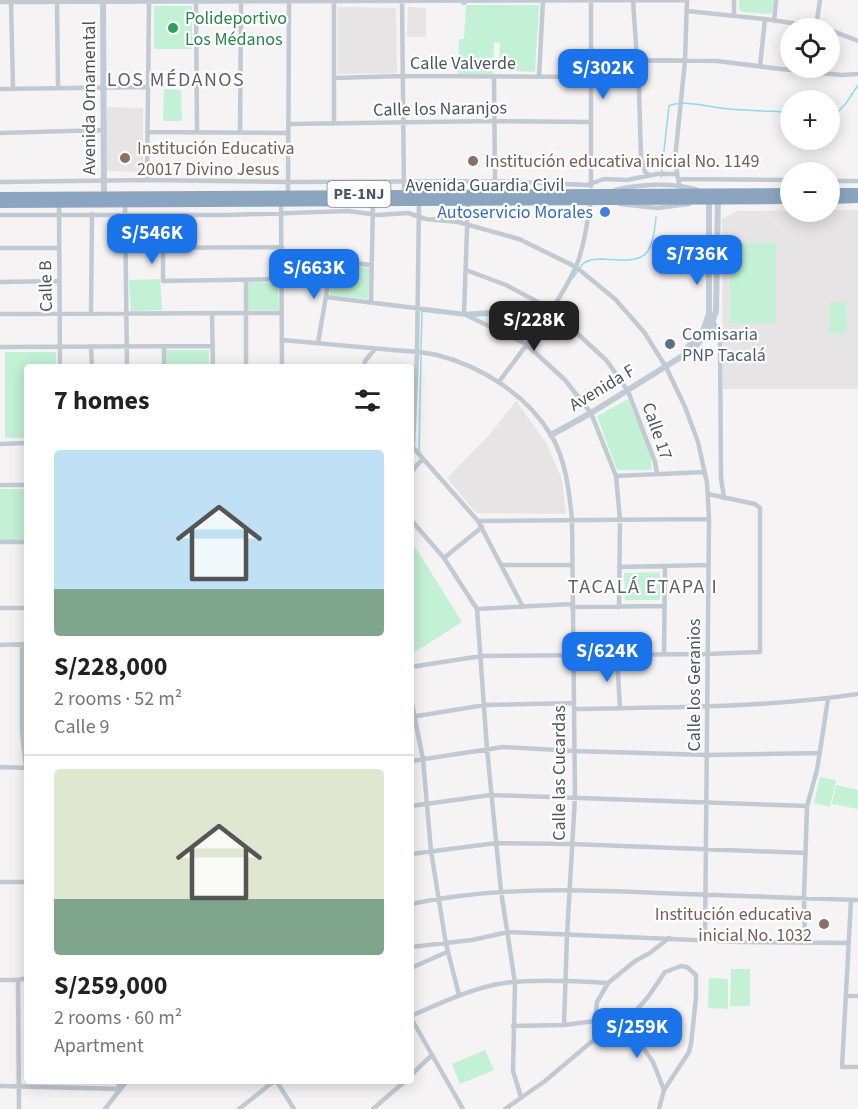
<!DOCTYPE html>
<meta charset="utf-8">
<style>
:root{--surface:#fff;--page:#f2f2f2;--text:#222;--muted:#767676;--line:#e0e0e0;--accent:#1a73e8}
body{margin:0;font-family:"Source Sans 3",sans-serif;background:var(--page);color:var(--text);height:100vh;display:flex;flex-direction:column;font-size:22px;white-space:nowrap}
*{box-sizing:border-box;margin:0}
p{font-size:20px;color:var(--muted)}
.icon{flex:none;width:33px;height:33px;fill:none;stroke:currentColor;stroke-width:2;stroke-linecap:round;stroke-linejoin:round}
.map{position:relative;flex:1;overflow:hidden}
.details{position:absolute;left:24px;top:364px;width:390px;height:720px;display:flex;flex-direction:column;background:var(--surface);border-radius:6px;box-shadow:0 3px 15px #0003}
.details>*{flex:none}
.fabs{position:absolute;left:780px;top:18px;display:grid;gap:12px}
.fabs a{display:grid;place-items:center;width:60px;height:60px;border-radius:50%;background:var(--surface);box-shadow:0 3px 15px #0003;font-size:30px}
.price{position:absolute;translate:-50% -51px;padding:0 14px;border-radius:12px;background:var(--accent);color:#fff;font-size:20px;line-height:39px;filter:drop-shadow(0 2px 3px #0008)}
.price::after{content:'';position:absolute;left:50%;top:36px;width:18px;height:14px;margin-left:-9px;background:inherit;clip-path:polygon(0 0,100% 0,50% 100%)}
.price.current{background:#222;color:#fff}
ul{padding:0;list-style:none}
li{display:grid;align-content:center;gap:12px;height:318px;padding:0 30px}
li+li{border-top:2px solid var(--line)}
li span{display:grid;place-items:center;height:186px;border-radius:6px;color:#555}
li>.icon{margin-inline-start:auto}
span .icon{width:108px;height:108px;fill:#fffc;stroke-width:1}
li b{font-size:26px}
h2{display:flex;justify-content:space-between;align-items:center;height:72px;padding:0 30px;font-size:26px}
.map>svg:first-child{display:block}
.education{fill:#e6e4e5}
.green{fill:#c3f1d5}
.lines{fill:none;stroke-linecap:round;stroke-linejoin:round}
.stream{stroke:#90daee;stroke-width:1.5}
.street{stroke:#c1cad2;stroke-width:4.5}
.secondary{stroke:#c1cbd6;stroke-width:6}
.highway{stroke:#8ba5c1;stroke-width:8}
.leisure-dot{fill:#2e9e5b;stroke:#fff;stroke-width:2}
.education-dot{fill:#8d6e63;stroke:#fff;stroke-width:2}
.shop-dot{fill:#3f7fe0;stroke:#fff;stroke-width:2}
.service-dot{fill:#5c6f8a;stroke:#fff;stroke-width:2}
.labels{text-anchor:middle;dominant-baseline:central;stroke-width:4.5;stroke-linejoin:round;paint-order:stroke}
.shield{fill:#fff;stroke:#808990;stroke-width:1.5}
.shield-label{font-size:16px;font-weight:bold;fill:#4a5661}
.leisure-label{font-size:18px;fill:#27864d;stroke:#fff;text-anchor:start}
.street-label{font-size:18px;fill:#4a5661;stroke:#fff}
.education-label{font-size:18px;fill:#785e54;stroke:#fff;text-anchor:start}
.shop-label{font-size:18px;fill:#366cbe;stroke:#fff;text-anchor:end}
.service-label{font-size:18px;fill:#4e5e75;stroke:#fff;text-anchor:start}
.neighbourhood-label{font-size:20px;letter-spacing:1.5px;fill:#5f6368;stroke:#fff}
</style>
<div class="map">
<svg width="858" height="1109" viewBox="0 0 858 1109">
<rect width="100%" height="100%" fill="#f5f3f3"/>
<!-- education -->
<path class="education" d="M338 7 396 8 397 73 338 74Z
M408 7 426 8V37H407Z
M107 107 143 108V172L106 171Z
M830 210H858V389H723L722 219 737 211Z
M516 401 547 444 562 480 566 514 476 513 447 478 491 433Z"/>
<!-- green -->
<path class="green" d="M739 0H773L772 13 769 14 742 12 739 9Z
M466 5H539L535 72 499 70 500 43 494 42 493 74H458L459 39H464Z
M154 6H192V49H154Z
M164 89 181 90 182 121H163Z
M730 243H776V323H730Z
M333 264 370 268 368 299 330 295Z
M160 279 162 310 131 311 129 280Z
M248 282 278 283 279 310H248Z
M829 302H846L847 333H829Z
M165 350H209V367L165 368Z
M5 352H56V367L27 368V438H5Z
M628 399C634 414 656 456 651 470H617L597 416Z
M0 489H24L25 540H0Z
M415 547 462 622 415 652 411 646V550Z
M660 572V600H625L624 573Z
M820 777 836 780 830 807 814 803Z
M836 785 858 790V809L832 804Z
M731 969H750V1006H730Z
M709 978 728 979V1009L708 1008Z
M485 1050 494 1070 460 1084 452 1064Z"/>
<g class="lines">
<!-- stream -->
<path class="stream" d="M830 112H838L847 102 858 85
M661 177 669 106C683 99 714 108 729 109 749 111 770 111 790 112
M573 278C576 274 579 267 584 263 589 259 596 259 602 259 644 262 652 261 656 217
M472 316 546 313
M421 351 422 311 465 316
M419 453 421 355
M411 475 416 469"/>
<!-- street -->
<path class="street" d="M402 0 404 194
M633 0 639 90 641 158 645 172 649 175
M734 0V16
M0 2 687 0
M11 2 13 88
M57 2 58 87
M196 3 197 132
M687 11 765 19 825 28
M774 21 776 0
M816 26 820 0
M830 30 858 41
M592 59 717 61 781 69 841 75 858 74
M760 66 765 19
M494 76 495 181
M539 77 543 0
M334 78 403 76 592 77
M0 89 147 87
M288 124 494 121 591 122
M334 124V0
M147 132 288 133
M240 132 241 3
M0 133 104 130
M678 179 675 159 685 61 687 0
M147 180 149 3
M830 181H858
M0 182 147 180 288 182 495 181 587 185 604 179 627 180 657 174H676
M591 186V0
M680 187 678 179 790 180
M615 190C640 184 673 182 698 190
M288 195 289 0
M125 201 127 368
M281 203 282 368
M59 204 60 368
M620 204 657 208 689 204
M0 215H228L348 211 378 215 408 213 426 219 458 222 519 239 576 267 615 299 644 332 666 367 685 407 698 442 707 483 709 519 705 940
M0 248H59
M125 248 282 247
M163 248V281L281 279
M281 255 371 265
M466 270 506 285 551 309 607 361 628 391 655 462 657 473
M246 280V368
M0 282 59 281
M326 297 464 314 551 309
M371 301 373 202
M91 313 92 214
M0 314 281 313
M212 314 213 368
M464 314 526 344 565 380 591 413 616 476 620 520 619 607
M464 314 468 201
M713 320 720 340 721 478 724 498
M282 340C315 343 349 346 382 349 400 351 419 351 437 355 481 366 527 395 551 435 566 460 569 491 572 519L575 797 567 935 564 1025
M318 343 332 261
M0 347 213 346
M91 347 92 368
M164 368V347
M364 368 365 361 375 349
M499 382C525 346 560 304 577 264 585 244 587 222 591 201
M0 444 27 443
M411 445 478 521 523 607
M413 447 417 353 419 202
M411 471 423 459
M616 476 705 472
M0 485H27
M411 520 444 558 477 609 487 749 501 891 515 983 513 1071 521 1097
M478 521 709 519
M0 542H27
M444 558 482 527
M502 565H572
M619 567 707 565
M572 607 665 606
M0 608H27
M477 609 572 604
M22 644V733L26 768
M0 645 27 644
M664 654 665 566
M617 656 620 708
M411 667 481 656 707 654 760 652V508L755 504 708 494
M411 699 423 759 431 851 446 944 459 995
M574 709C668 707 764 708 858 694
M411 717 485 705 573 703
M411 761 503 747 575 751 707 755 820 753
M0 767 27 768
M411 806 491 795 807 806
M411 854 497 843 572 844 806 853
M0 882H27
M851 900 842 1067H858
M411 904C493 887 574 889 657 893 724 895 791 898 858 900
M805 942 804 898 807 806 817 770 828 699
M411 947 472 940 508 932 741 942 849 943
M411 968 447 952
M0 980H18L27 978
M18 980 19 1109
M846 996H858
M411 1016C438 1004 464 992 493 985 523 978 577 981 608 983
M411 1018 463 1109
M624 1020 653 1062 664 1090
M513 1026 564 1025 595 1021 597 1002 608 983 635 961 650 953 669 938
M411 1075 431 1056
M277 1082 294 1109
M0 1086 119 1089V1082
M105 1109 126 1082
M239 1109 273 1082
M373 1109 404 1082
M505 1109 545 1081 590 1043 631 1016 648 997 665 972 681 966 687 967 696 975V998L691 1044 689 1052 664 1090 659 1109"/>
<!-- secondary -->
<path class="secondary" d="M103 0 104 196
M464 2V0
M684 351 703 331 709 314V196
M551 435 591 413 692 350 709 331 716 311 718 196"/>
<!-- highway -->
<path class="highway" d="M830 192H858
M0 196 790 192
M830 200 858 199
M0 204 790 200"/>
</g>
<!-- markers -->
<circle class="leisure-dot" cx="173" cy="28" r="6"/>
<g class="education-dot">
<circle cx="125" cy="158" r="6"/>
<circle cx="473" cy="161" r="6"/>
<circle cx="824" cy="924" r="6"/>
</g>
<circle class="shop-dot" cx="605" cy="212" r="6"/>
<circle class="service-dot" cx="670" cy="344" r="6"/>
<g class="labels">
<!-- shield labels -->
<rect class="shield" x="327.5" y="181" width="63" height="26" rx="4.5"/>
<g class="shield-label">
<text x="359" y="194">PE-1NJ</text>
</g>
<!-- leisure labels -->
<g class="leisure-label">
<text x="185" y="18">Polideportivo<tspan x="185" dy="21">Los Médanos</tspan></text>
</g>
<!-- street labels -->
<g class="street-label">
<text x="463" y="63">Calle Valverde</text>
<text transform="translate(89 98) rotate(-90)">Avenida Ornamental</text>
<text transform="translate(440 109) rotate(-1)">Calle los Naranjos</text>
<text x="485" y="185">Avenida Guardia Civil</text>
<text transform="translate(46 286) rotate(-91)">Calle B</text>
<text transform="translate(602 388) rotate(-31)">Avenida F</text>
<text transform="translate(657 431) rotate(71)">Calle 17</text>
<text transform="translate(694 685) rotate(-90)">Calle los Geranios</text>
<text transform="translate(559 773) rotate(-90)">Calle las Cucardas</text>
</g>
<!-- education labels -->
<g class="education-label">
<text x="137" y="148">Institución Educativa<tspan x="137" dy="21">20017 Divino Jesus</tspan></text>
<text x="485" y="161">Institución educativa inicial No. 1149</text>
<text x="812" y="914" text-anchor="end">Institución educativa<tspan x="812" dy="21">inicial No. 1032</tspan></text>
</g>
<!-- shop labels -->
<g class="shop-label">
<text x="593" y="212">Autoservicio Morales</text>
</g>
<!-- service labels -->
<g class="service-label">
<text x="682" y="334">Comisaria<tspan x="682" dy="21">PNP Tacalá</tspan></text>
</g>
<!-- neighbourhood labels -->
<g class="neighbourhood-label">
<text x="176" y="80">LOS MÉDANOS</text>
<text x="643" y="587">TACALÁ ETAPA I</text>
</g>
</g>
</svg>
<div class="fabs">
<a><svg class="icon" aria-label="locate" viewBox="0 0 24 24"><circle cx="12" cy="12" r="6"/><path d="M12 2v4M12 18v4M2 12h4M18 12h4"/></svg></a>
<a>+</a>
<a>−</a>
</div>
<b class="price" style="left:603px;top:100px">S/302K</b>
<b class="price" style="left:152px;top:265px">S/546K</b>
<b class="price" style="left:697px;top:286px">S/736K</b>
<b class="price" style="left:314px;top:300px">S/663K</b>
<b class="price current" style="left:534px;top:352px">S/228K</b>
<b class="price" style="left:607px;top:683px">S/624K</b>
<b class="price" style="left:637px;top:1059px">S/259K</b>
<section class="details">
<h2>7 homes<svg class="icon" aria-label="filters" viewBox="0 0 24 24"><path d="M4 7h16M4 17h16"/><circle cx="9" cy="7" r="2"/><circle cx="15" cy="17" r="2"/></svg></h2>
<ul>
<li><span style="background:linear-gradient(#bfe0f5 75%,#7fa58c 0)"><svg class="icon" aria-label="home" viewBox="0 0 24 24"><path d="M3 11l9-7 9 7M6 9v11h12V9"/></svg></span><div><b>S/228,000</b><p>2 rooms · 52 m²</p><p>Calle 9</p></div></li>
<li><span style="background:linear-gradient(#dfe7d0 70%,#7fa58c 0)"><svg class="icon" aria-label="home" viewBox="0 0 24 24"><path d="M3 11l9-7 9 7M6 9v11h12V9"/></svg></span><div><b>S/259,000</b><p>2 rooms · 60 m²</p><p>Apartment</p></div></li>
</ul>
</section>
</div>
